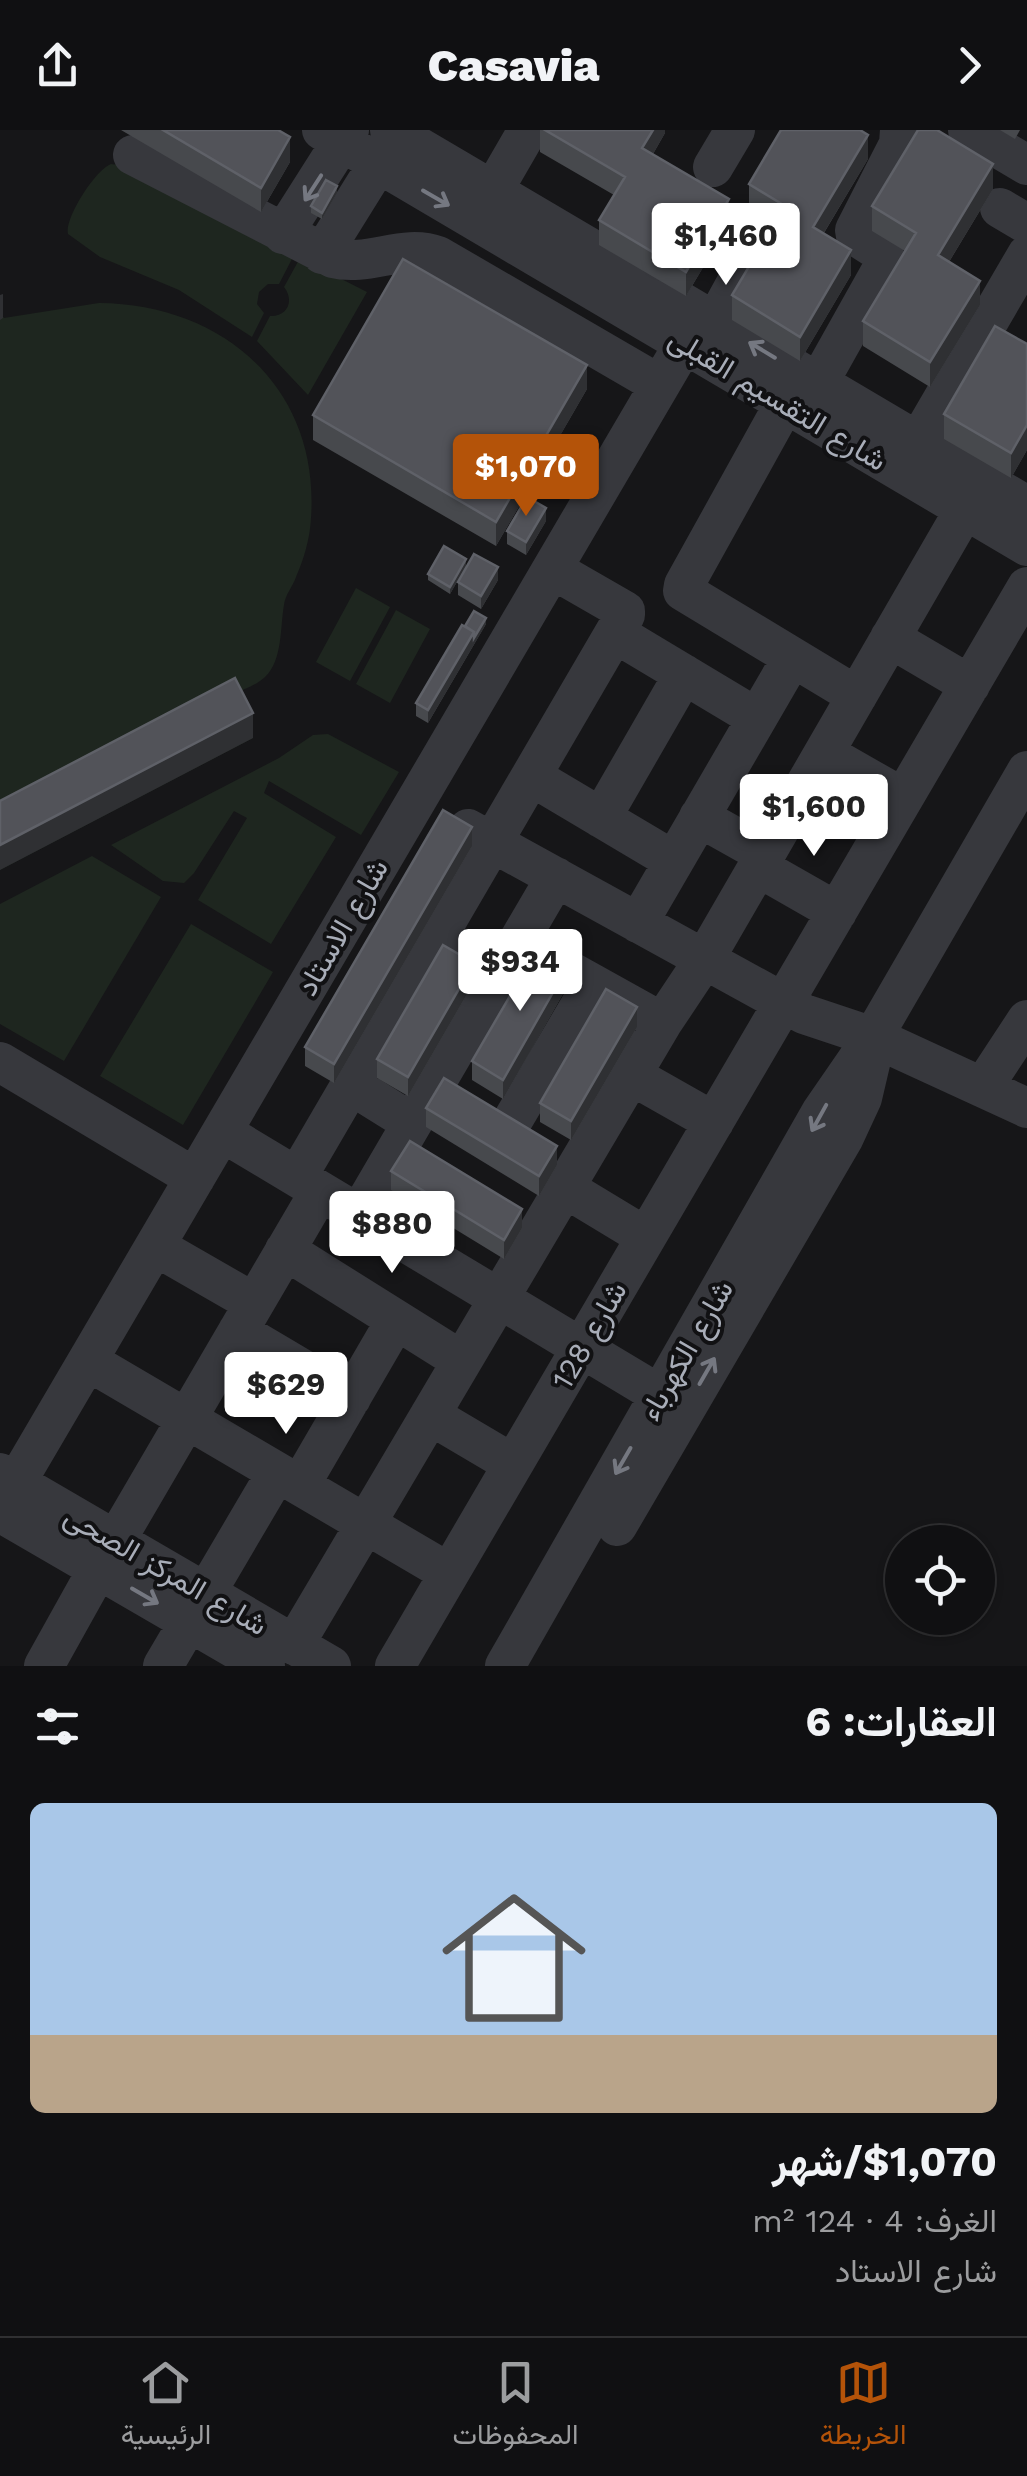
<!DOCTYPE html>
<html lang="ar">
<meta charset="utf-8">
<style>
:root{--surface:#101012;--page:#1e1e20;--text:#f1f3f6;--muted:#9c9d9f;--line:#303032;--accent:#b45309}
body{margin:0;font-family:"Work Sans",Vazirmatn,sans-serif;background:var(--page);color:var(--text);direction:rtl;height:100vh;display:flex;flex-direction:column;font-size:38px;white-space:nowrap}
*{box-sizing:border-box;margin:0}
p{font-size:32px;color:var(--muted)}
.icon{flex:none;width:55px;height:55px;fill:none;stroke:currentColor;stroke-width:2;stroke-linecap:round;stroke-linejoin:round}
.map{position:relative;height:1536px;overflow:hidden;direction:ltr}
.panel{display:flex;flex-direction:column;background:var(--surface);flex:1}
.panel>*{flex:none}
.controls{position:absolute;left:885px;top:1395px;display:grid;gap:20px}
.controls a{display:grid;place-items:center;width:110px;height:110px;border-radius:50%;background:var(--surface);box-shadow:0 2px 8px #0004,0 0 0 2px var(--line);font-size:50px}
.price{position:absolute;translate:-50% -85px;padding:0 22px;border-radius:10px;background:#fff;color:#222;font-size:32px;line-height:65px;filter:drop-shadow(0 2px 5px #0008)}
.price::after{content:'';position:absolute;left:50%;top:60px;width:30px;height:22px;margin-left:-15px;background:inherit;clip-path:polygon(0 0,100% 0,50% 100%)}
.price.active{background:var(--accent);color:#fff}
ul{padding:0;list-style:none}
li{display:grid;align-content:center;gap:20px;height:530px;padding:0 30px}
li+li{border-top:2px solid var(--line)}
li span{display:grid;place-items:center;height:310px;border-radius:15px;color:#555}
li>.icon{margin-inline-start:auto}
span .icon{width:180px;height:180px;fill:#fffc;stroke-width:1}
li b{font-size:42px}
h2{display:flex;justify-content:space-between;align-items:center;height:120px;padding:0 30px;font-size:42px}
header{display:flex;justify-content:space-between;align-items:center;height:130px;padding:0 30px;background:var(--surface);font-size:45px;font-weight:800}
.tab-bar{display:flex;justify-content:space-around;align-items:center;height:140px;border-top:2px solid var(--line);background:var(--surface);font-size:28px;color:var(--muted)}
.tab-bar a{display:grid;justify-items:center;gap:5px}
.tab-bar .active{color:var(--accent)}
.map>svg:first-child{display:block}
.green{fill:#1e261f}
.lines{fill:none;stroke-linecap:round;stroke-linejoin:round}
.minor{stroke:#37383d;stroke-width:40}
.wall{fill:#47494d}
.shaded-wall{fill:#2f3033}
.building{fill:#525359;stroke:#5f6168;stroke-width:2.5}
.oneway{stroke:#757881}
.labels{text-anchor:middle;dominant-baseline:central;stroke-width:8;stroke-linejoin:round;paint-order:stroke}
.street-label{font-size:30px;fill:#a8adb8;stroke:#111113}
</style>
<header><svg class="icon" aria-label="forward" viewBox="0 0 24 24"><path d="M9 5l7 7-7 7"/></svg>Casavia<svg class="icon" aria-label="share" viewBox="0 0 24 24"><path d="M12 15V3M7 8l5-5 5 5M5 13v7h14v-7"/></svg></header>
<div class="map">
<svg width="1027" height="1536" viewBox="0 0 1027 1536">
<rect width="100%" height="100%" fill="#161618"/>
<!-- green -->
<path class="green" d="M111 34 118 35 294 125 279 154H268L259 162 257 174 264 183 252 207 179 160 100 127 68 104C64 89 95 40 111 34Z
M300 128 367 162 308 265 257 211 270 186C287 187 295 171 284 157Z
M99 173C223 174 320 258 311 388 310 408 304 429 296 447 293 456 285 465 284 475 280 497 283 530 265 547 257 555 242 560 232 565L253 608 0 740V183L4 188Z
M356 458 390 477 350 551 316 532Z
M396 480 430 499 390 573 356 554Z
M328 604 399 642 361 705 269 651 264 663 336 707 271 814 198 770 247 688 234 681 194 743 184 753 163 751 111 715 279 628 313 605Z
M92 726 161 767 64 931 0 894V774Z
M191 794 273 842 183 995 100 946Z"/>
<g class="lines">
<!-- minor -->
<path class="minor" d="M322 0 1027 416
M390 0 1027 376
M968 0 1027 35
M133 25 333 128C370 137 402 113 438 126L660 255
M713 37 735 0
M1000 78 1027 94
M480 83 528 0
M283 104 349 0
M322 124 378 34
M715 192 761 108
M785 273 684 455 683 461 857 566
M806 275 885 134 884 124 856 106 855 100 899 14 900 0
M918 312 1027 125
M615 503 757 588
M890 508 970 555
M824 623 903 668
M531 646 674 731
M699 687 765 724
M601 688 684 544
M468 699 804 884 873 907 1027 978
M758 737 837 782
M638 793 792 528
M437 808 499 844
M521 814 654 888
M0 932 195 1048
M631 945 714 992
M351 955 412 993
M983 957 1027 890
M511 993 593 854
M222 1002 660 1265
M297 1047 625 485V481L552 439
M565 1058 646 1107
M359 1084 556 747
M155 1116 254 1173
M285 1120 462 1231
M238 1201 351 1268
M88 1231 449 1443
M430 1285 513 1334
M0 1343 331 1536
M300 1355 396 1190
M0 1380 684 214
M0 1382 265 1536
M617 1396 843 1009 862 968 873 921
M116 1410 320 1061
M294 1515 662 893 704 830 965 379
M44 1536 98 1439
M163 1536 277 1342
M395 1536 1027 457
M505 1536 822 981 873 907 1027 641"/>
</g>
<!-- wall -->
<path class="wall" d="M121 0H278L290 32 261 82Z
M540 0H665V3L653 24 729 94 686 166 599 115V90L614 65 540 22Z
M1000 0H1020L1015 9Z
M868 29 824 103 851 145 800 231 732 190V165L774 94 749 78V54Z
M993 59 949 132 980 175 930 257 863 216V191L905 121 872 101V76Z
M337 63 322 89 311 83V76Z
M1027 214V320L1011 348 944 309V284Z
M587 259 496 416 313 310V285Z
M546 391 526 425 507 414V401Z
M466 436 450 464 428 450V444Z
M498 450 481 479 458 465V452Z
M486 494 428 593 416 586V573L465 496Z
M472 716 334 953 305 936V917Z
M474 852 408 966 377 948V929Z
M568 855 503 969 472 950V931Z
M637 897 571 1010 540 992V973Z
M426 978 557 1035 539 1066 426 997Z
M391 1041 522 1098 504 1129 391 1060Z"/>
<!-- shaded-wall -->
<path class="shaded-wall" d="M653 0H665V3L642 43V18Z
M868 5V29L813 121V97Z
M290 7V32L261 82V58Z
M993 34V59L938 150V125Z
M337 56V63L322 89V83Z
M729 69V94L686 166V142Z
M851 120V145L800 231V207Z
M980 151V175L930 257V232Z
M3 164V188L0 190V165Z
M587 235V259L496 416V392Z
M1027 295V320L1011 348V323Z
M546 378V391L526 425V412Z
M466 429V436L450 464V457Z
M498 437V450L481 479V466Z
M486 488V494L428 593V580L474 502Z
M253 583V608L0 740V715Z
M472 697V716L334 953V934Z
M474 833V852L408 966V947Z
M568 836V855L503 969V950Z
M637 877V897L571 1010V991Z
M557 1016V1035L539 1066V1046Z
M522 1079V1098L504 1129V1110Z"/>
<!-- building -->
<path class="building" d="M163 0H278L290 7 261 58Z
M545 0H653L642 18 729 69 686 142 599 90 625 47Z
M781 0H860L868 5 813 97 851 120 800 207 732 165 785 76 749 54Z
M918 0H937L993 34 938 125 980 151 930 232 863 191 916 103 872 76Z
M326 50 337 56 322 83 311 76Z
M403 129 587 235 496 392 313 285Z
M995 196 1027 214V295L1011 323 944 284Z
M527 367 546 378 526 412 507 401Z
M444 416 466 429 450 457 428 444Z
M474 424 498 437 481 466 458 452Z
M474 481 486 488 474 508V502L465 496Z
M462 495 474 502 428 580 416 573Z
M235 548 253 583 0 715V671Z
M443 680 472 697 334 934 305 917Z
M443 815 474 833 408 947 377 929Z
M538 818 568 836 503 950 472 931Z
M606 859 637 877 571 991 540 973Z
M444 948 557 1016 539 1046 426 978Z
M410 1011 522 1079 504 1110 391 1041Z"/>
<!-- one-way arrows -->
<defs><path id="oneway-shaft" d="M-6 0H5M1.5-3L5.5 0L1.5 3" fill="none" stroke-width="1.6" stroke-linecap="round" stroke-linejoin="round" transform="scale(2.5)"/></defs>
<g class="oneway">
<use href="#oneway-shaft" transform="translate(313 58) rotate(123)"/>
<use href="#oneway-shaft" transform="translate(436 68) rotate(30)"/>
<use href="#oneway-shaft" transform="translate(762 220) rotate(-149)"/>
<use href="#oneway-shaft" transform="translate(819 988) rotate(119)"/>
<use href="#oneway-shaft" transform="translate(707 1241) rotate(-60)"/>
<use href="#oneway-shaft" transform="translate(623 1331) rotate(120)"/>
<use href="#oneway-shaft" transform="translate(145 1466) rotate(30)"/>
</g>
<g class="labels">
<!-- street labels -->
<g class="street-label">
<text transform="translate(778 269) rotate(31)">شارع التقسيم القبلى</text>
<text transform="translate(342 797) rotate(-60)">شارع الاستاد</text>
<text transform="translate(589 1205) rotate(-60)">شارع 128</text>
<text transform="translate(686 1220) rotate(-60)">شارع الكهرباء</text>
<text transform="translate(166 1440) rotate(30)">شارع المركز الصحى</text>
</g>
</g>
</svg>
<div class="controls">
<a><svg class="icon" aria-label="locate" viewBox="0 0 24 24"><circle cx="12" cy="12" r="6"/><path d="M12 2v4M12 18v4M2 12h4M18 12h4"/></svg></a>
</div>
<b class="price" style="left:726px;top:158px">$1,460</b>
<b class="price active" style="left:526px;top:389px">$1,070</b>
<b class="price" style="left:814px;top:729px">$1,600</b>
<b class="price" style="left:520px;top:884px">$934</b>
<b class="price" style="left:392px;top:1146px">$880</b>
<b class="price" style="left:286px;top:1307px">$629</b>
</div>
<section class="panel">
<h2>العقارات: 6<svg class="icon" aria-label="filters" viewBox="0 0 24 24"><path d="M4 7h16M4 17h16"/><circle cx="9" cy="7" r="2"/><circle cx="15" cy="17" r="2"/></svg></h2>
<ul>
<li><span style="background:linear-gradient(#a9c7e8 75%,#b9a48a 0)"><svg class="icon" aria-label="home" viewBox="0 0 24 24"><path d="M3 11l9-7 9 7M6 9v11h12V9"/></svg></span><div><b>$1,070/شهر</b><p>الغرف: 4 · 124 m²</p><p>شارع الاستاد</p></div></li>
</ul>
</section>
<nav class="tab-bar">
<a class="active"><svg class="icon" aria-label="map" viewBox="0 0 24 24"><path d="M3 6l6-2 6 2 6-2v14l-6 2-6-2-6 2zM9 4v14M15 6v14"/></svg>الخريطة</a>
<a><svg class="icon" aria-label="saved" viewBox="0 0 24 24"><path d="M7 4h10v16l-5-4-5 4z"/></svg>المحفوظات</a>
<a><svg class="icon" aria-label="home" viewBox="0 0 24 24"><path d="M3 11l9-7 9 7M6 9v11h12V9"/></svg>الرئيسية</a>
</nav>
